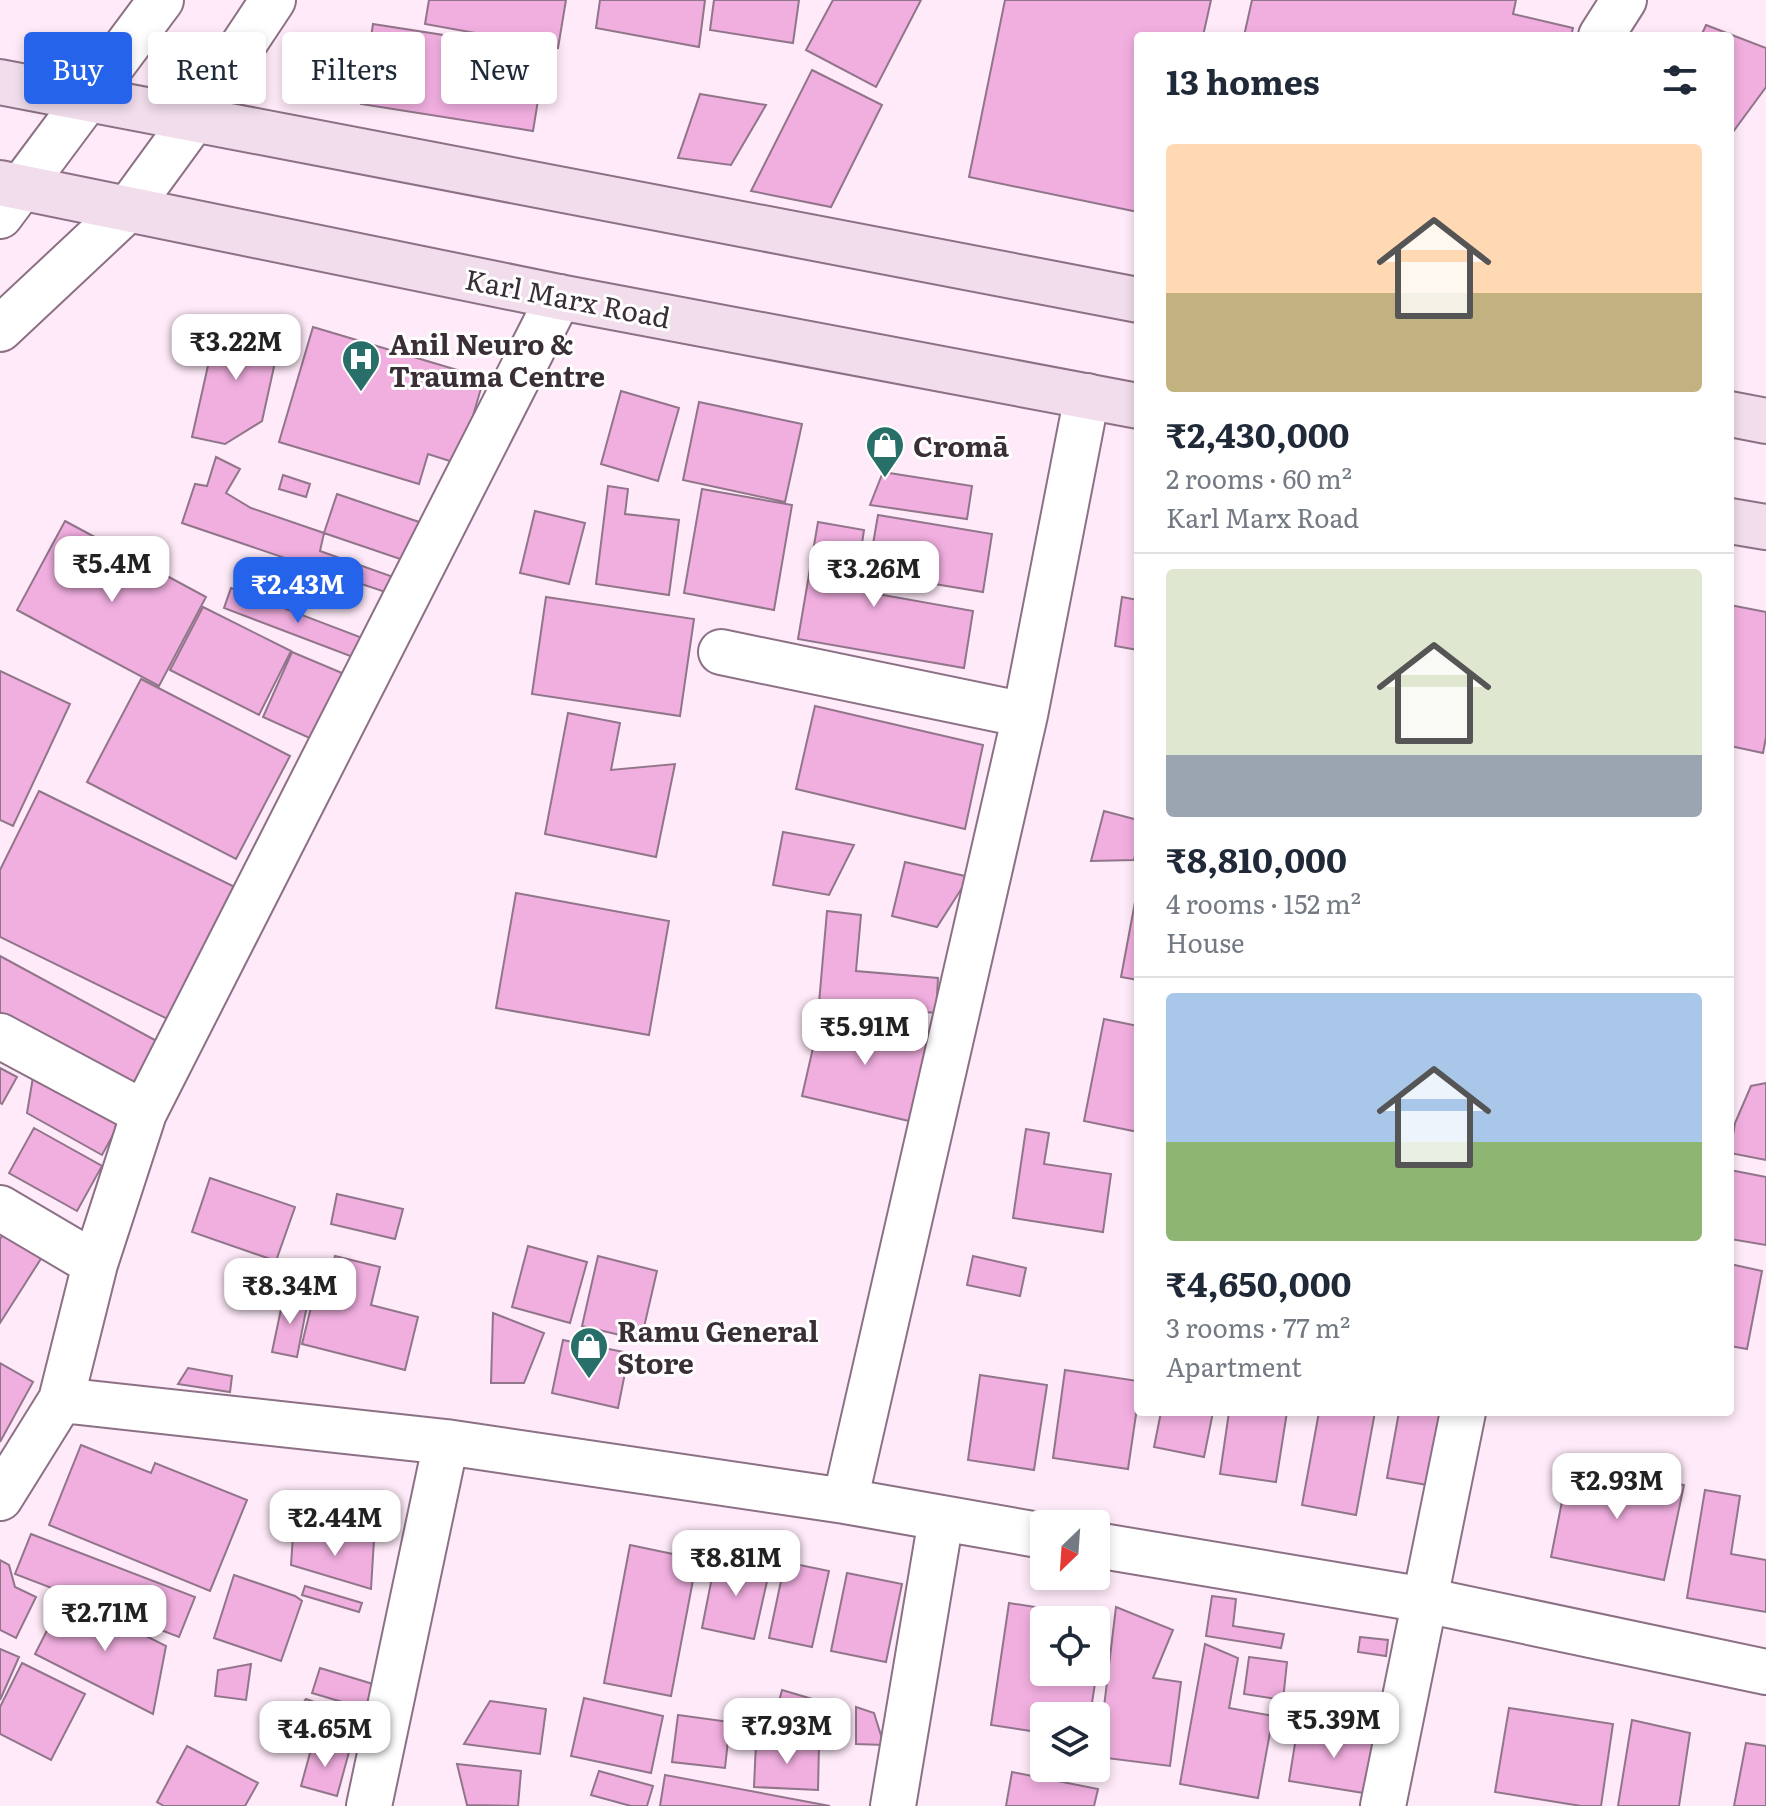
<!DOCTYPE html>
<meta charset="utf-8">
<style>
:root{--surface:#fff;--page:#f6f6f7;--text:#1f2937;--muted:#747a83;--line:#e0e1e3;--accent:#2563eb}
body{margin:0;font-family:Literata,serif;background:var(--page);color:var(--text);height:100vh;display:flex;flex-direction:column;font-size:30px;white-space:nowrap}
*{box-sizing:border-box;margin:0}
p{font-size:26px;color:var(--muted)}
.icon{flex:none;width:44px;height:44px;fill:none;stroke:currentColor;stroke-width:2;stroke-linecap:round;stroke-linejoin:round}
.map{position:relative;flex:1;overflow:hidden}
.details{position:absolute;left:1134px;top:32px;width:600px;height:1384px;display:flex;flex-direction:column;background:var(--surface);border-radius:8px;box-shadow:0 4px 12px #0003}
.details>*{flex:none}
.top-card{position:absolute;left:24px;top:32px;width:760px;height:72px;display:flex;gap:16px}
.needle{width:52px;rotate:205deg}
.buttons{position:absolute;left:1030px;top:1510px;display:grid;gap:16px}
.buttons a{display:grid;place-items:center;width:80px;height:80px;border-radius:8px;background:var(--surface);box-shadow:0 4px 12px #0003;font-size:40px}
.price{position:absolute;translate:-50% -68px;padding:0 18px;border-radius:16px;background:#fff;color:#222;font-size:26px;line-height:52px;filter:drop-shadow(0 2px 4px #0008)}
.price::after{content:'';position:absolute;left:50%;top:48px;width:24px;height:18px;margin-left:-12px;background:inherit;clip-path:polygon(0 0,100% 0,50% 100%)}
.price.selected{background:var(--accent);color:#fff}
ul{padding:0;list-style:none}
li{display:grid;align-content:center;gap:16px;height:424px;padding:0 32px}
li+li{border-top:2px solid var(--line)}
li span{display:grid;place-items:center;height:248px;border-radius:8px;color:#555}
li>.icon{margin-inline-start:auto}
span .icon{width:144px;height:144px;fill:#fffc;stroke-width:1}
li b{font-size:34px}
h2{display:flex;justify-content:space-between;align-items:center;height:96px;padding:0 32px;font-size:34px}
.pill{padding:0 28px;border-radius:8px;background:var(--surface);box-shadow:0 4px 12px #0003;font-size:28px;line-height:72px}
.pill.selected{background:var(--accent);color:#fff}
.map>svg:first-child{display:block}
.building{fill:#f1afe0;stroke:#91758a;stroke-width:2;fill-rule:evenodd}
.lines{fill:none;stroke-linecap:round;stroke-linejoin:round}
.minor-casing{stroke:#8c7085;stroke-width:48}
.tertiary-casing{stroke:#8c7085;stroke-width:48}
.secondary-casing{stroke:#8c7085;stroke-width:48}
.minor{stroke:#fff;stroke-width:44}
.tertiary{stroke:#fff;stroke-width:44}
.secondary{stroke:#f1ddec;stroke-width:44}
.labels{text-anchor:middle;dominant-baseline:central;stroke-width:6;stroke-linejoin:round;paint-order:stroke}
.street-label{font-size:28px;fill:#3a2e37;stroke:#fff}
.poi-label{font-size:28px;font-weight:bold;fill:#3a2e37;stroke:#fff;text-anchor:start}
</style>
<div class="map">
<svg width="1766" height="1806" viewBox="0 0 1766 1806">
<rect width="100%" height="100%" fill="#feeaf8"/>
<!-- building -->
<path class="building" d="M429 0H566L558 48 425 24Z
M600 0H705L699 47 596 28Z
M714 0H799L793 43 710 30Z
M833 0H921L876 87 806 50Z
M1005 0H1211L1203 36H1138V212L969 177Z
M1252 0H1516L1513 14 1573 28 1571 36H1244Z
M373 24 546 51 533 131 361 104Z
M1706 25 1766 48V87L1730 136V36H1701Z
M812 70 882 105 831 207 751 191Z
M700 94 766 105 731 165 678 158Z
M218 321 281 335 262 421 225 444 192 437Z
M313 327 484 378 459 464 428 454 419 484 279 442Z
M621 391 679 408 658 481 601 464Z
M699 402 802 424 785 502 683 480Z
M216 457 240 469 226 493 251 508 324 533 320 551 399 579 394 595 182 523 195 484 207 486Z
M883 472 972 486 967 519 870 505Z
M283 475 310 484 306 497 279 489Z
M608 486 628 489 625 514 679 520 669 595 596 584Z
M702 489 792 505 774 610 684 593Z
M337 494 422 523 409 562 324 533Z
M535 511 585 523 569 584 520 573Z
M878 515 992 534 983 592 868 573Z
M65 521 206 597 159 686 17 610Z
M818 522 864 530 855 590 973 611 964 668 798 639Z
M231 588 373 642 366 662 224 608Z
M546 597 694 619 680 716 532 694Z
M1122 597 1138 600V650L1115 646Z
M1730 605 1766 612V737L1763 753 1730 746Z
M203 607 291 651 259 715 170 670Z
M292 652 354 678 325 745 263 717Z
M0 671 70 704 13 826 0 820Z
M141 679 290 756 236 859 87 782Z
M815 706 983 745 965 829 796 789Z
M568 713 620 723 611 770 675 764 656 857 545 834Z
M39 791 247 893 182 1026 0 937V870Z
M1104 811 1138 820V842L1134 860 1091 861Z
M783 832 854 845 829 895 773 885Z
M905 862 969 877 937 927 892 916Z
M1138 886V980L1121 977Z
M516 893 669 921 649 1035 496 1008Z
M827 911 861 915 856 971 938 978 936 1013 819 1003Z
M0 956 164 1045 135 1100 0 1027Z
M821 1013 928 1038 909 1121 802 1096Z
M1104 1019 1138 1026V1132L1084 1121Z
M35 1065 124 1115 102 1155 27 1113Z
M0 1068 17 1077 2 1104 0 1103Z
M1766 1083V1160L1730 1153 1735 1123 1751 1086Z
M34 1128 102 1166 77 1211 9 1173Z
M1026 1129 1049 1133 1044 1164 1111 1174 1103 1232 1013 1218Z
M1730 1170 1766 1177V1245L1730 1239Z
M210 1178 295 1207 276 1261 192 1232Z
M337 1194 403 1209 395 1239 331 1224Z
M6 1230 44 1254 0 1323V1239Z
M528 1246 587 1262 570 1323 512 1307Z
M335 1256 380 1267 371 1305 418 1317 405 1370 302 1344 313 1299 333 1289H352L351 1266 330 1276Z
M598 1256 657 1271 641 1340 582 1326Z
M973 1256 1026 1268 1020 1296 967 1285Z
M1730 1264 1762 1271 1747 1349 1730 1346Z
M284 1295 308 1300 297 1357 272 1352Z
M493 1313 544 1333 524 1383H491Z
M563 1340 629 1353 618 1408 552 1393Z
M0 1363 33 1382 0 1442Z
M188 1368 232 1376 230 1392 178 1384Z
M1065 1370 1138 1381V1401L1128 1469 1053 1458Z
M980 1375 1047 1385 1034 1470 968 1460Z
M1161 1412H1213L1204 1457 1154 1447Z
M1229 1412H1287L1276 1482 1220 1474Z
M1319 1412H1375L1356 1515 1302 1505Z
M1399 1412H1446L1433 1486 1387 1478Z
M81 1445 151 1473 155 1463 247 1500 210 1591 49 1525Z
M1570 1461 1684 1485 1664 1580 1551 1557Z
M1705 1490 1740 1496 1731 1554 1766 1560V1612L1687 1598Z
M31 1534 195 1597 179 1637 15 1574Z
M293 1535 374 1540 371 1589 291 1565Z
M630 1545 697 1559 671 1696 604 1683Z
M716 1557 770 1568 754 1639 702 1628Z
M0 1560 9 1565 15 1587 36 1597 16 1638 0 1630Z
M785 1562 829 1571 812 1647 769 1638Z
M847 1573 902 1584 886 1662 831 1651Z
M234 1575 295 1596 302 1601 281 1661 214 1638Z
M305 1586 362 1603 359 1612 302 1595Z
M65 1595 166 1646 153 1714 35 1654Z
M1212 1596 1236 1599 1233 1626 1284 1634 1281 1648 1206 1636Z
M1009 1603 1105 1618 1090 1716H1044V1733L991 1725ZM1044 1620H1096V1672H1044Z
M1116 1607 1173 1630 1153 1678 1181 1682 1170 1766 1098 1757Z
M1360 1637 1388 1640 1386 1656 1358 1652Z
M1205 1644 1238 1658 1229 1708 1273 1716 1258 1798 1180 1784Z
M0 1649 19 1657 0 1700Z
M1249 1657 1287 1662 1283 1700 1244 1694Z
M22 1663 85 1694 51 1760 0 1734V1707Z
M251 1664 246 1700 215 1696 218 1670Z
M320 1668 373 1684 366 1709 312 1693Z
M782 1690 819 1701 811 1734 773 1724Z
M584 1698 663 1716 651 1773 571 1756Z
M306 1699 362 1719 349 1739 291 1720Z
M490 1701 546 1709 540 1754 464 1744Z
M822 1702 845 1704 841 1735 818 1732Z
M856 1707 874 1713 884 1745 856 1744Z
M1509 1708 1613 1724 1601 1806H1581L1495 1792Z
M678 1715 730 1722 725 1768 672 1762Z
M1632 1720 1690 1733 1679 1806H1618Z
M1298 1725 1379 1738 1370 1794 1289 1781Z
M313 1742 349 1752 337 1796 301 1786Z
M756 1742 819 1744 818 1790 754 1787Z
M1746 1743 1766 1746V1806H1734Z
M187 1746 258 1783 245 1806H164L157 1802Z
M457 1764 521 1771 518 1806 467 1805Z
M599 1771 653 1786 647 1806H631L591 1795Z
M1012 1772 1098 1789 1094 1806H1006Z
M665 1775 830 1806H660Z"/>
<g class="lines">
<defs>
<path id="minor" d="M1601 36 1624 0
M559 297 144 1113 95 1264 61 1400 446 1442 845 1501 1044 1536
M721 652 1025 715
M0 1036 144 1113
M0 1208 95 1264
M0 1498 61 1400
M845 1501 1025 715 1087 396
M1096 1545 1425 1600 1766 1672
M369 1806 446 1442
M893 1806 941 1519
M1383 1806 1463 1412"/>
<path id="tertiary" d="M0 216 161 0
M0 329 129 208 194 119 273 0"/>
<path id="secondary" d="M0 82 1138 300
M0 183 559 297 1138 406
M1730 414 1766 421
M1730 521 1766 527"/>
</defs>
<!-- minor casing -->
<use href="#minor" class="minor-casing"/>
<!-- tertiary casing -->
<use href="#tertiary" class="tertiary-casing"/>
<!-- secondary casing -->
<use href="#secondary" class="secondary-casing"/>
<!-- minor -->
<use href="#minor" class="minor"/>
<!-- tertiary -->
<use href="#tertiary" class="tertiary"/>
<!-- secondary -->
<use href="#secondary" class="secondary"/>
</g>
<!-- icons -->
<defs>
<symbol id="hospital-pin" viewBox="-11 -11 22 30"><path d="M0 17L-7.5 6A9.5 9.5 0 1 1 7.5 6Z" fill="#276f68" stroke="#fff"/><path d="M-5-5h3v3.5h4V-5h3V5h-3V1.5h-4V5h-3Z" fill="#fff"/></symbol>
<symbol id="shop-pin" viewBox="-11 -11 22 30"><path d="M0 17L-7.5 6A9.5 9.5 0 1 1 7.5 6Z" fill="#276f68" stroke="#fff"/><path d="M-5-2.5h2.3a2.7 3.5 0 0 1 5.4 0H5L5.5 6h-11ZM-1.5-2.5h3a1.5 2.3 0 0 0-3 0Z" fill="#fff"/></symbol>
</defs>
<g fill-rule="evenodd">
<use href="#hospital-pin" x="339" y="337" width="44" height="60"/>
<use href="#shop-pin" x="863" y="423" width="44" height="60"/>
<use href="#shop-pin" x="567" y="1324" width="44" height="60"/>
</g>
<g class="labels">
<!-- street labels -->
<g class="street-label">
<text transform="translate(568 297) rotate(11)">Karl Marx Road</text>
</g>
<!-- poi labels -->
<g class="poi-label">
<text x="389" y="343">Anil Neuro &amp;<tspan x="389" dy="32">Trauma Centre</tspan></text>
<text x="913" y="445">Cromā</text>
<text x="617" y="1330">Ramu General<tspan x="617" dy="32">Store</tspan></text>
</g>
</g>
</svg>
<div class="buttons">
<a><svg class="needle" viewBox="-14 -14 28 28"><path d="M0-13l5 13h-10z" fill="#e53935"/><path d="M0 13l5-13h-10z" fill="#747a83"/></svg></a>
<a><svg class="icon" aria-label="locate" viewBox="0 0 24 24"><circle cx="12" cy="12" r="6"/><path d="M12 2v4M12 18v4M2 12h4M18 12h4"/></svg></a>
<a><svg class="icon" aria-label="layers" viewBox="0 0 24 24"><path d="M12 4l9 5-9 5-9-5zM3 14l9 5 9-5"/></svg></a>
</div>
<b class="price" style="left:236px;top:382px">₹3.22M</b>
<b class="price" style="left:112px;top:604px">₹5.4M</b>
<b class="price" style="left:874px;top:609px">₹3.26M</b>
<b class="price selected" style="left:298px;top:625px">₹2.43M</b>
<b class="price" style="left:865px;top:1067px">₹5.91M</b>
<b class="price" style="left:290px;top:1326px">₹8.34M</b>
<b class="price" style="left:1617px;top:1521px">₹2.93M</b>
<b class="price" style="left:335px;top:1558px">₹2.44M</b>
<b class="price" style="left:736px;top:1598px">₹8.81M</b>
<b class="price" style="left:105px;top:1653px">₹2.71M</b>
<b class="price" style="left:1334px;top:1760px">₹5.39M</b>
<b class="price" style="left:787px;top:1766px">₹7.93M</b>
<b class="price" style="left:325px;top:1769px">₹4.65M</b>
<div class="top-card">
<a class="pill selected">Buy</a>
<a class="pill">Rent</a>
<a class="pill">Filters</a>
<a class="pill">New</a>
</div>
<section class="details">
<h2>13 homes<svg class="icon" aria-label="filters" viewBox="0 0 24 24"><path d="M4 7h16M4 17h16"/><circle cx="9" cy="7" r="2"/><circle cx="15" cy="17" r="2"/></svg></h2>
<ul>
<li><span style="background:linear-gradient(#ffd9b3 60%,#c2b280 0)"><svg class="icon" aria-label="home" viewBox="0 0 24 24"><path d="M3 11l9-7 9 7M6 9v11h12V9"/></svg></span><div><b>₹2,430,000</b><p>2 rooms · 60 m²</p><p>Karl Marx Road</p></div></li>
<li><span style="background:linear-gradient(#dfe7d0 75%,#9aa5b1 0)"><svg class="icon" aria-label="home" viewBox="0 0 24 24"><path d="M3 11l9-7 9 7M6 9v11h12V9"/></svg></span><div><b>₹8,810,000</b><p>4 rooms · 152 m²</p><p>House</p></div></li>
<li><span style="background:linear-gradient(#a9c7e8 60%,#8fb573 0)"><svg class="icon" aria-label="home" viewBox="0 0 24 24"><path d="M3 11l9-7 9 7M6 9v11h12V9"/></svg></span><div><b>₹4,650,000</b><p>3 rooms · 77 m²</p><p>Apartment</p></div></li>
</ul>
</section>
</div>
